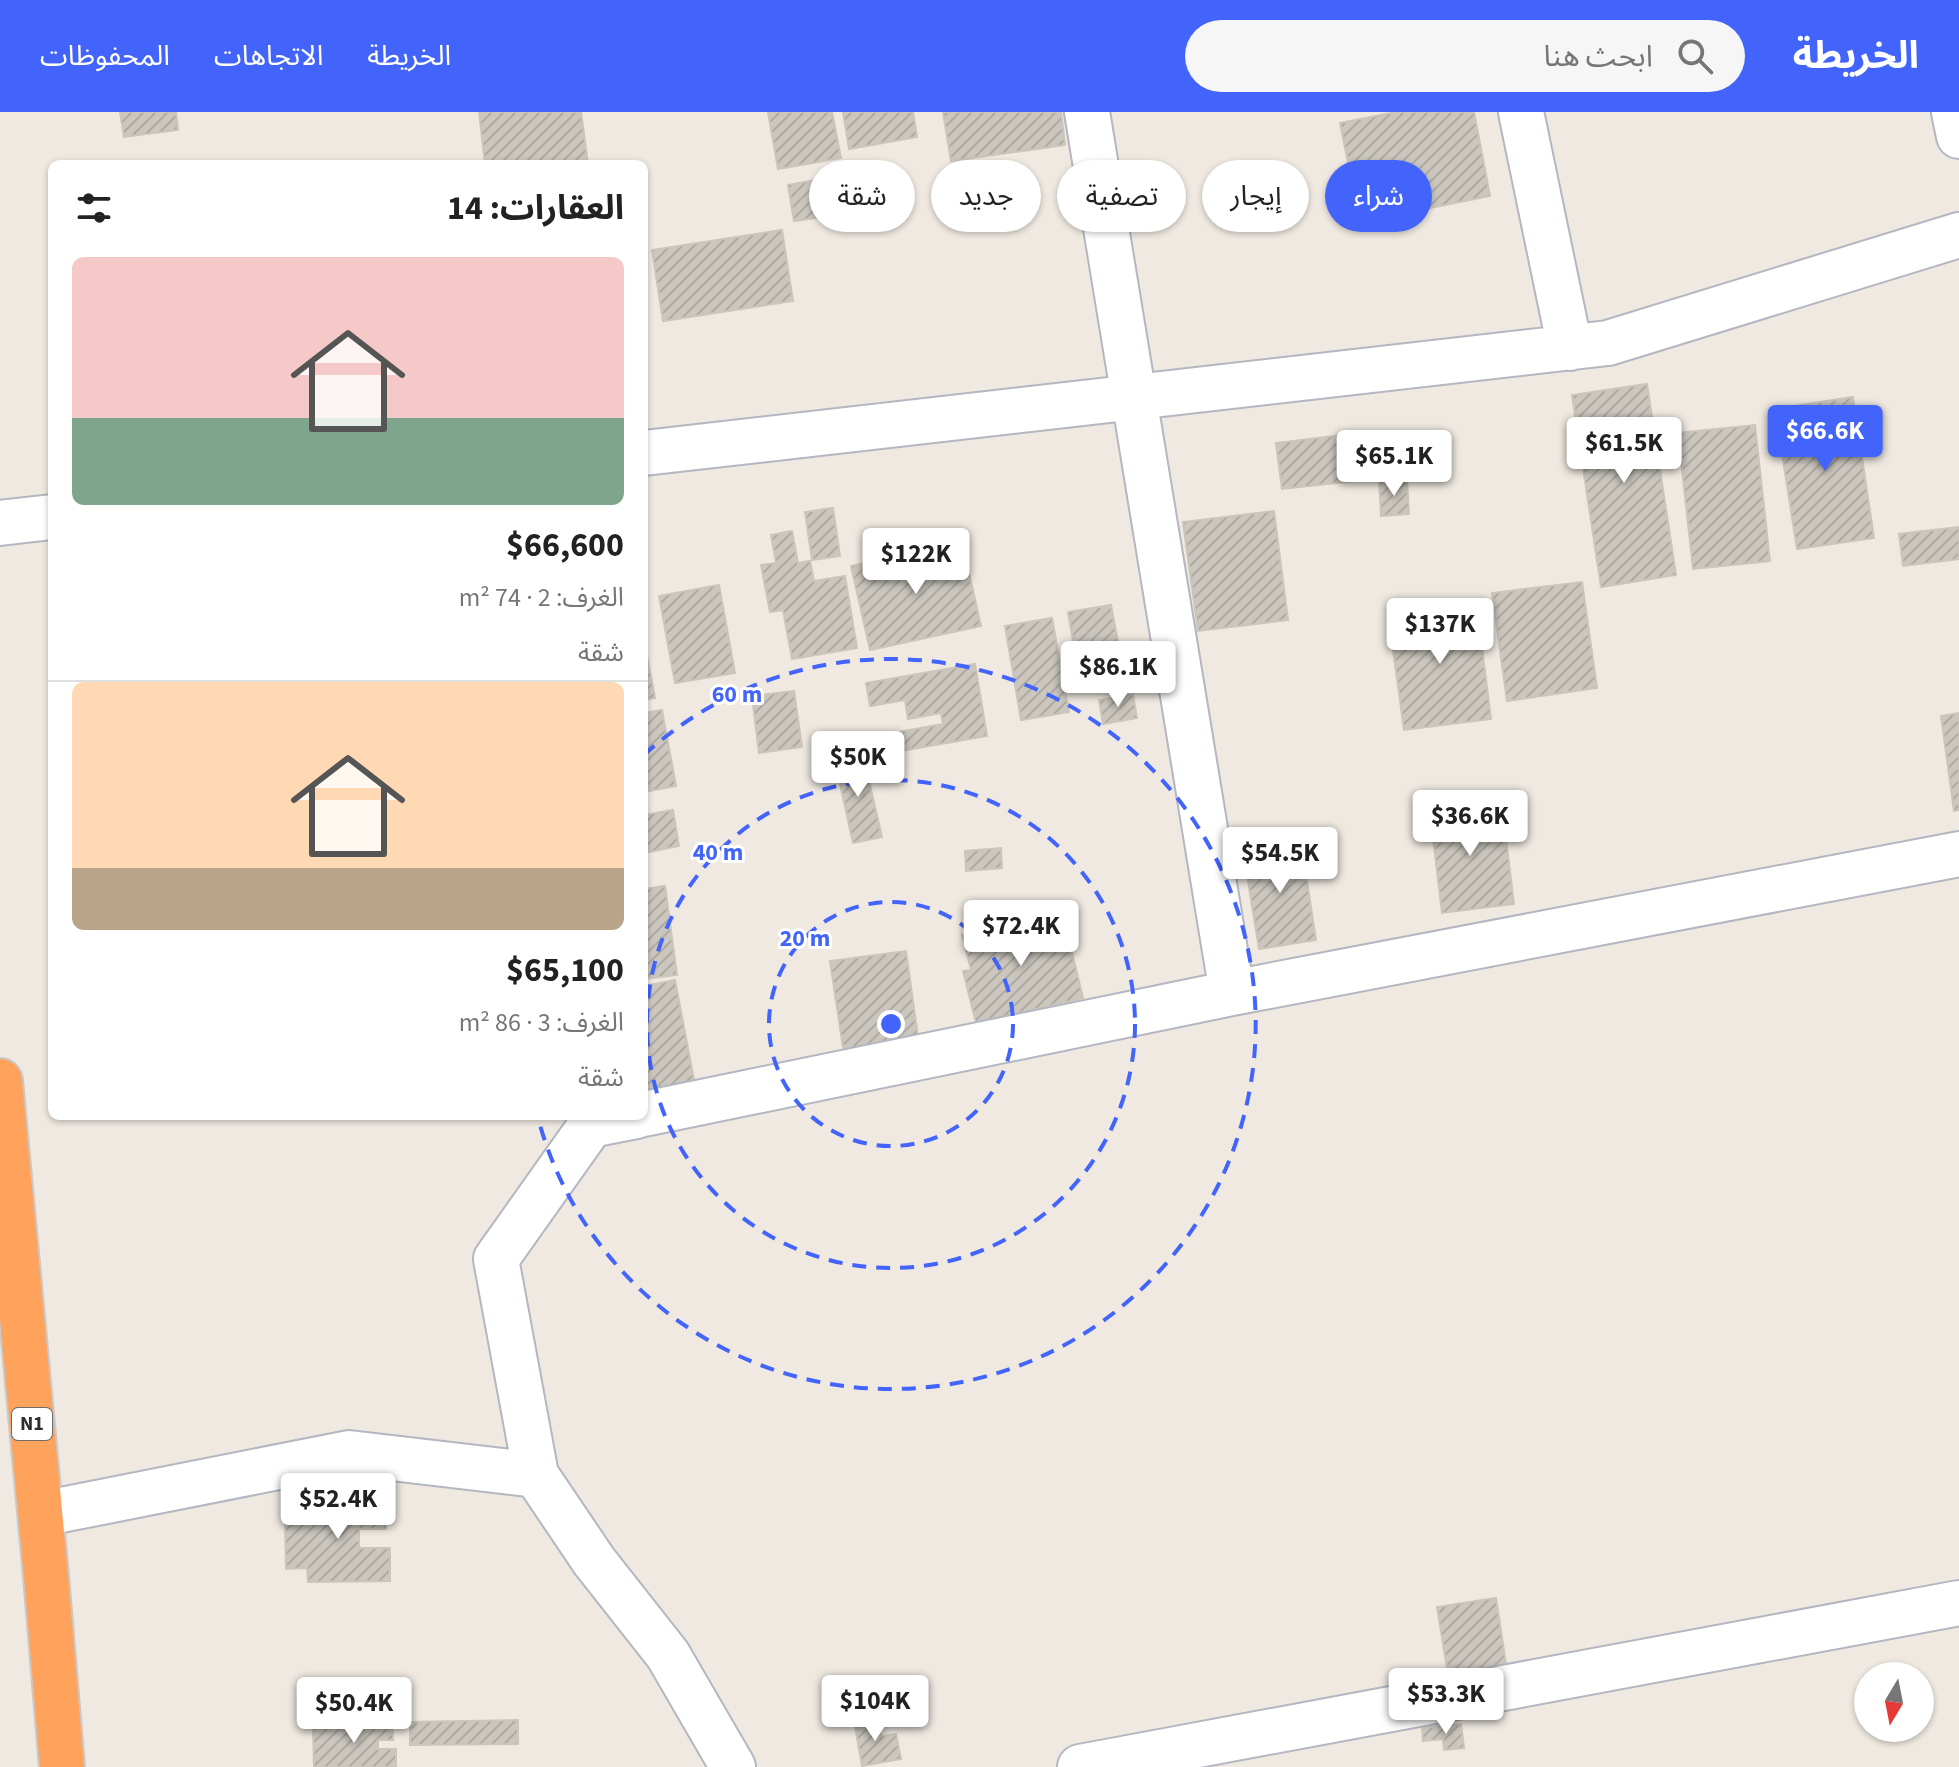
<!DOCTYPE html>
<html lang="ar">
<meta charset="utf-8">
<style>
:root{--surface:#fff;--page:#f6f6f6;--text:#222;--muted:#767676;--line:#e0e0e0;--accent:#4264fb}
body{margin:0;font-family:"Source Sans 3","Noto Sans Arabic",sans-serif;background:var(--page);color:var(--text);direction:rtl;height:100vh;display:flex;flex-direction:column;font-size:30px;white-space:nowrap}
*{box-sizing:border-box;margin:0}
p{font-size:26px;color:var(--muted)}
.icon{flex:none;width:44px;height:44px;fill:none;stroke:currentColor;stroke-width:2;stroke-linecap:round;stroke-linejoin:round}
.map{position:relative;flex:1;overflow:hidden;direction:ltr}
.drawer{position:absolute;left:48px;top:48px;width:600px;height:960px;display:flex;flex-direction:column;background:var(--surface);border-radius:12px;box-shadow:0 2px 6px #0004;direction:rtl}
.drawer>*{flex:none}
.banner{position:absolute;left:672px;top:48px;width:760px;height:72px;direction:rtl;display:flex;gap:16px}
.needle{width:52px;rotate:190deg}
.buttons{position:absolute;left:1854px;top:1550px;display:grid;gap:16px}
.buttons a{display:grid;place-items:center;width:80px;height:80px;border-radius:50%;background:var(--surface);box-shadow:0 2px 6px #0004;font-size:40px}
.price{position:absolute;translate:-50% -68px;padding:0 18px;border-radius:8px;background:#fff;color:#222;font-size:26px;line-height:52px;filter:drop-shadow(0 2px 4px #0008)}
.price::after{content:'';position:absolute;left:50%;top:48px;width:24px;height:18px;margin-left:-12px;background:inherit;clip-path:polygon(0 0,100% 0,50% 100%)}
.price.active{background:var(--accent);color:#fff}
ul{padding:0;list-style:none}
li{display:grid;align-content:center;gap:16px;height:424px;padding:0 24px}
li+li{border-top:2px solid var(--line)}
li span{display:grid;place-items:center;height:248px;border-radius:12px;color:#555}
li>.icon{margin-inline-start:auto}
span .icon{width:144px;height:144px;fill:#fffc;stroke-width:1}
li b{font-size:34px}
h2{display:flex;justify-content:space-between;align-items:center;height:96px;padding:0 24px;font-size:34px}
.chip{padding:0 28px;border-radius:36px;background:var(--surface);box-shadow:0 2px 6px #0004;font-size:28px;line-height:72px}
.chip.active{background:var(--accent);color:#fff}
header{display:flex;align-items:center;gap:48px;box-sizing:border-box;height:112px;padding:0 40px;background:var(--accent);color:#fff}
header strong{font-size:38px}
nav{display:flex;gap:44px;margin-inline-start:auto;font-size:28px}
.search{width:560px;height:72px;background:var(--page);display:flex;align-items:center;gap:20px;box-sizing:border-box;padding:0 28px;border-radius:44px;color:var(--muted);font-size:30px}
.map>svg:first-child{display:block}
.building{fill:url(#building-hatch);stroke:#cbc5ba;stroke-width:2}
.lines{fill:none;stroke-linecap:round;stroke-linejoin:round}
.minor-casing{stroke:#b4b7c1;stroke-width:48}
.highway-casing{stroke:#c9c9c9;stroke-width:48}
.minor{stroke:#fff;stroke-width:44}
.highway{stroke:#ffa35c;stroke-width:44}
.ring{fill:none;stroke:#4264fb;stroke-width:4;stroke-dasharray:14 10}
.labels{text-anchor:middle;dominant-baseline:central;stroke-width:6;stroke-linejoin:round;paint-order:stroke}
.shield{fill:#fff;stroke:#6d6d6d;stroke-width:2}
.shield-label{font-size:20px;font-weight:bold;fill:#2e2e2e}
.centre{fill:#4264fb;stroke:#fff;stroke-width:4}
.ring-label{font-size:24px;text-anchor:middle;font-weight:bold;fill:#4264fb;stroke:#fff;stroke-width:6;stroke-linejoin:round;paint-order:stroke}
</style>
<header>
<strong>الخريطة</strong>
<div class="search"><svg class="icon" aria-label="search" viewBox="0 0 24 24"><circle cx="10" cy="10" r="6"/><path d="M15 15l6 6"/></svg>ابحث هنا</div>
<nav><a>الخريطة</a><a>الاتجاهات</a><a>المحفوظات</a></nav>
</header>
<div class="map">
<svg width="1959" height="1655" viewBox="0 0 1959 1655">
<defs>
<pattern id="building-hatch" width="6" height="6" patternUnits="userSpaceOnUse" patternTransform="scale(2)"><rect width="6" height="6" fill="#cbc7bf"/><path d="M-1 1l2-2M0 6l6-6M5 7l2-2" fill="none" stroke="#afaba4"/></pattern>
</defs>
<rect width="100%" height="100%" fill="#efe9e1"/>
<!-- building -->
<path class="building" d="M120 0H176L178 18 124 25Z
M479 0H581L588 52H485Z
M768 0H832L841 46 778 57Z
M843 0H913L917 25 849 37Z
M943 0H1061L1065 33 951 49Z
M1396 0H1474L1490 84 1360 110 1340 11Z
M843 63 849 101 794 109 788 73Z
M782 118 793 189 663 209 652 138Z
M1647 272 1676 463 1601 475 1572 283Z
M1853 285 1874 426 1797 437 1775 297Z
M1755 313 1770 449 1693 457 1678 321Z
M1357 321 1363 368 1282 377 1276 331Z
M1407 367 1409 402 1381 404 1379 369Z
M833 396 840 444 812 448 805 400Z
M1274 399 1288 508 1198 519 1183 410Z
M1959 415V447L1903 454 1899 422Z
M792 419 798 451 810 449 814 469 845 464 857 536 792 547 783 498 770 500 761 453 776 451 771 423Z
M962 430 981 514 870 538 851 454Z
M1582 470 1597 576 1507 589 1492 481Z
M719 473 735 561 675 571 659 484Z
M1476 489 1491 607 1404 618 1388 501Z
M1111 493 1125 567 1081 575 1068 500Z
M1052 506 1069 600 1021 608 1005 514Z
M644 528 655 586 644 588Z
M975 552 987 624 878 643 875 624 943 612 941 601 908 607 905 588 870 594 866 571Z
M794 579 802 635 759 641 752 584Z
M1133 583 1137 606 1103 612 1099 588Z
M662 598 676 674 644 680V601Z
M1959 601V698L1954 699 1941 604Z
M863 643 882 725 853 731 835 649Z
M1471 688 1473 706 1503 702 1514 792 1442 801 1429 693Z
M673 698 679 734 644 741V703Z
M1301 730 1316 828 1259 837 1243 738Z
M1001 736 1002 756 966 759 965 739Z
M665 774 677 863 644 867V777Z
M1062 799 1083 886 976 911 963 859 971 858 962 823Z
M906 839 919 932 844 942 830 849Z
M675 868 695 973 644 982V874Z
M386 1386V1417H359V1436H390V1469L308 1470 307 1456 286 1457 285 1407 307 1406V1387Z
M1496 1486 1507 1559 1449 1568 1437 1495Z
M877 1605 881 1624 896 1622 901 1647 862 1654 854 1609Z
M392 1607 393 1628H378V1637H396V1655H314L313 1615 343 1614V1608Z
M518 1608V1632L410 1633V1610Z
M1461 1612 1464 1636 1444 1638 1443 1627 1423 1629 1422 1616Z"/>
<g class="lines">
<defs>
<path id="minor" d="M1087 0 1232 881
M1521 0 1570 236
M1954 0 1959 24
M644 341 1608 231 1959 123
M0 411 52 405
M644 1002 1232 881 1959 742
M637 1004 591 1013 496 1147 536 1363 594 1449 668 1543 733 1655
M41 1402 349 1341 536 1363
M1080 1655 1959 1491"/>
<path id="highway" d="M0 969 46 1464 62 1655"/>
</defs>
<!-- minor casing -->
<use href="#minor" class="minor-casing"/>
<!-- highway casing -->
<use href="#highway" class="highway-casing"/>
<!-- minor -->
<use href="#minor" class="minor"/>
<!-- highway -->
<use href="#highway" class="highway"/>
</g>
<!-- distance rings -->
<g class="ring">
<circle cx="891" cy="912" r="122"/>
<circle cx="891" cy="912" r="244"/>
<path d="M644 643A365 365 0 1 1 538 1006"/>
</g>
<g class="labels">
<!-- shield labels -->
<rect class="shield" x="12" y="1296" width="40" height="32" rx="6"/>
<g class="shield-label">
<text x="32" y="1312">N1</text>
</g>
</g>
<circle cx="891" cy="912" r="12" class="centre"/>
<g class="ring-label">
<text x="737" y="590">60 m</text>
<text x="718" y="748">40 m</text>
<text x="805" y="834">20 m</text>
</g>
</svg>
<div class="buttons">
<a><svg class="needle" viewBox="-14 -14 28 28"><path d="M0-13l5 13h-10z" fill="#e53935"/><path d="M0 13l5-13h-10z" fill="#767676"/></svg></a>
</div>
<b class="price active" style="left:1825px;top:361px">$66.6K</b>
<b class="price" style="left:1624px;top:373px">$61.5K</b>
<b class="price" style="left:1394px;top:386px">$65.1K</b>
<b class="price" style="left:916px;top:484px">$122K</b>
<b class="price" style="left:1440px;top:554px">$137K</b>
<b class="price" style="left:1118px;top:597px">$86.1K</b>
<b class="price" style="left:858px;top:687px">$50K</b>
<b class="price" style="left:1470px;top:746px">$36.6K</b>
<b class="price" style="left:1280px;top:783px">$54.5K</b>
<b class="price" style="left:1021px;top:856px">$72.4K</b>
<b class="price" style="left:338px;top:1429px">$52.4K</b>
<b class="price" style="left:1446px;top:1624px">$53.3K</b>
<b class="price" style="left:875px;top:1631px">$104K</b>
<b class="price" style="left:354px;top:1633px">$50.4K</b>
<div class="banner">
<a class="chip active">شراء</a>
<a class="chip">إيجار</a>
<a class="chip">تصفية</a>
<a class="chip">جديد</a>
<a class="chip">شقة</a>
</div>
<section class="drawer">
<h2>العقارات: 14<svg class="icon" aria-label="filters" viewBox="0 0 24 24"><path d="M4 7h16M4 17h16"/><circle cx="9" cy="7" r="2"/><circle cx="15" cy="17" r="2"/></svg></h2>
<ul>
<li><span style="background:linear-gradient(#f6c9c9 65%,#7fa58c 0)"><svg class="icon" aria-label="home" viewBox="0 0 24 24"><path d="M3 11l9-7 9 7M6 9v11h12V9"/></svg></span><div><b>$66,600</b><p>الغرف: 2 · 74 m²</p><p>شقة</p></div></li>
<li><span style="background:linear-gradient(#ffd9b3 75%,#b9a48a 0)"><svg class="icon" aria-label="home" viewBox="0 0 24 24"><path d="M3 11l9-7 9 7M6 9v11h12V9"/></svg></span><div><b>$65,100</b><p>الغرف: 3 · 86 m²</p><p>شقة</p></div></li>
</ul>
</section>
</div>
